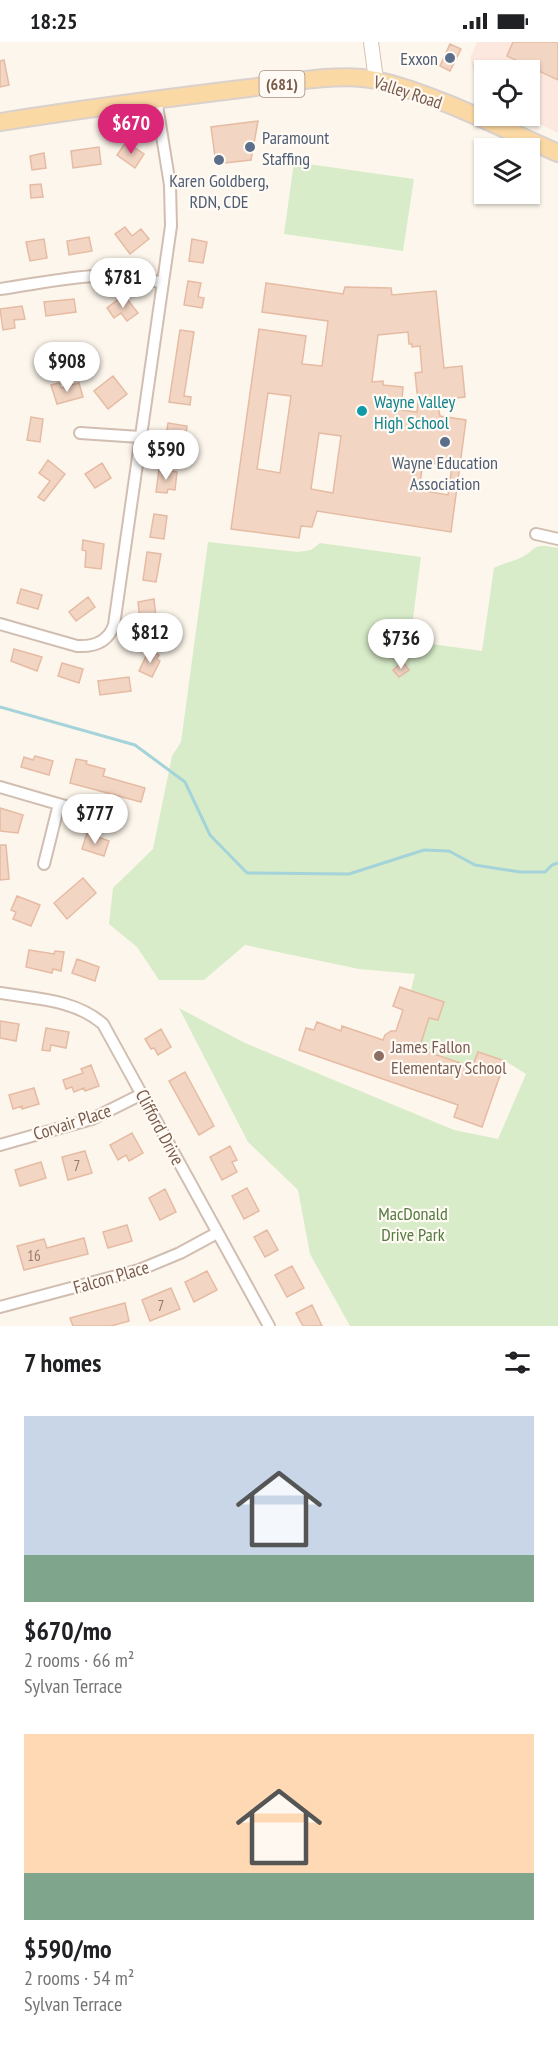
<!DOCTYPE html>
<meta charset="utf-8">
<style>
:root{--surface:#fff;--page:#f2f2f2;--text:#202124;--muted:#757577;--accent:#db2777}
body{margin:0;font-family:"PT Sans Narrow",sans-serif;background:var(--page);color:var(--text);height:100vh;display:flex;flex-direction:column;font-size:22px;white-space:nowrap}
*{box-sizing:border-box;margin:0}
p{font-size:20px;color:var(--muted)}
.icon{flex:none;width:33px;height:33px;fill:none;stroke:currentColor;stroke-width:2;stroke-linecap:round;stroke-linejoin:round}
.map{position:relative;height:1284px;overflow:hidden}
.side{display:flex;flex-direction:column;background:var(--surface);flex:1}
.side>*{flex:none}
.tools{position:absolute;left:474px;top:18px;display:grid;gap:12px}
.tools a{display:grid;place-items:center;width:66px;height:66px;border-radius:0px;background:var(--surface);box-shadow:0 2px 4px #0004;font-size:30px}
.price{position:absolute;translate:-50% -51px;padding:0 14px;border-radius:21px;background:#fff;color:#222;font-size:20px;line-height:39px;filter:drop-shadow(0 2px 3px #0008)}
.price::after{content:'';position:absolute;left:50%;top:36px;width:18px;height:14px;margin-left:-9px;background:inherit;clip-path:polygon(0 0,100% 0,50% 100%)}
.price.current{background:var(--accent);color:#fff}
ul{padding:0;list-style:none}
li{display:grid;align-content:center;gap:12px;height:318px;padding:0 24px}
li span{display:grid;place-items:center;height:186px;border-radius:0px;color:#555}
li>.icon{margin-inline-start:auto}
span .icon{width:108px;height:108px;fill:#fffc;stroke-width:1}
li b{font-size:26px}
h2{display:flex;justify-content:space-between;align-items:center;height:72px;padding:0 24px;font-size:26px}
.status{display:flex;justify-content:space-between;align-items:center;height:42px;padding:0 30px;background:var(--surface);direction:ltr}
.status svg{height:16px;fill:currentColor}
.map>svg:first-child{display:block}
.commercial{fill:#fde8e0}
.green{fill:#d8ecc9}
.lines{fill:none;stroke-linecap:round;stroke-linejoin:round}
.stream{stroke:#a5d3da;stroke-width:3}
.building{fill:#f3d5c3;stroke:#e6bba3;stroke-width:1.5;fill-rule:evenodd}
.street-casing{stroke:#d1beb0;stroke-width:14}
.secondary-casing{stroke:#d6c0b0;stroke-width:16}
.primary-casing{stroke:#dad1cd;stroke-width:20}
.street{stroke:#fff;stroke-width:10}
.secondary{stroke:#fff;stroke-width:14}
.primary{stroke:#fbd9a5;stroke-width:16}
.service-dot{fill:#5c6f8a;stroke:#fffaf3;stroke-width:2}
.culture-dot{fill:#0f9aa8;stroke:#fffaf3;stroke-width:2}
.education-dot{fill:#8d6e63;stroke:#fffaf3;stroke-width:2}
.labels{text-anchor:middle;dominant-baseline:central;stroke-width:4.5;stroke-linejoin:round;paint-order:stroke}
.number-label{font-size:15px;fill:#987a6a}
.shield{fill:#fffaf3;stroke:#a28b7f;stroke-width:1.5}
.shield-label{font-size:16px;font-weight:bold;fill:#7a5c4d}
.service-label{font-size:18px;fill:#4e5e75;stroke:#fffaf3}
.street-label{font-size:18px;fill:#7a5c4d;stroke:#fffaf3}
.culture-label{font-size:18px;fill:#0d838f;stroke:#fffaf3;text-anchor:start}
.education-label{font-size:18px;fill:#785e54;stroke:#fffaf3;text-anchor:start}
.park-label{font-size:18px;fill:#537a41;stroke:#fffaf3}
</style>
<div class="status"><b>18:25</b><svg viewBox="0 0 49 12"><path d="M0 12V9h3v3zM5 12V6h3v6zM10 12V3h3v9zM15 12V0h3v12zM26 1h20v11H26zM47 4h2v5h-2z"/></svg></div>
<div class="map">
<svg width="558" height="1284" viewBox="0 0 558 1284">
<rect width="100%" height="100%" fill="#fdf6ec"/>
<!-- commercial -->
<path class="commercial" d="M477 0H558V91L523 74H530V28H484V55L480 53 470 16Z"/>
<!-- green -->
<path class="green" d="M294 120 414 137 403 209 284 192Z
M208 500 298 510 311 508 320 501 421 515 410 599 482 609 494 526C502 522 510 520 518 517 538 508 530 500 558 506V1284H350L310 1212 298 1148 248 1100 179 966 245 1001 454 1088 498 1097 526 1032 505 1019 478 1010 472 1025 419 1007 429 976 438 978 444 960 411 948 415 932 359 927 245 903 204 938H159L137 905 109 882 113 846 153 807 172 714 181 700Z"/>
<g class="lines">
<!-- stream -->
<path class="stream" d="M0 665 135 703 185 740 210 793 247 831 349 832 424 808 449 809 475 823 520 830H545L552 823 558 821"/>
</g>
<!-- building -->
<path class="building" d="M513 0H558V38L507 14Z
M450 2 461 7 450 29 440 24Z
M4 18 9 43 0 45V19Z
M258 79 251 118 216 122 211 85Z
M126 100 144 112 135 126 117 113Z
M99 105 101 122 73 126 71 109Z
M44 111 46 126 32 128 30 114Z
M41 142 43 155 31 156 30 143Z
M125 185 132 194 141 187 149 197 130 212 115 192Z
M89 195 92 209 69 213 67 199Z
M44 197 47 216 30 219 26 200Z
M192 197 207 200 203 221 189 219Z
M188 239 201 241 198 255 204 256 202 266 184 263Z
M266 241 343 252 345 245 391 246 392 253 436 249 444 326 462 324 465 355 437 358 440 374 466 378 451 490 317 469 312 485 301 484 299 496 231 487 259 287 306 294 302 322 322 324 328 279 262 270ZM408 290 409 302H412V305L420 304 422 330 415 331 418 360 417 370 401 368 403 345 383 343V339L372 340 378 293ZM268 351 291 354 280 431 257 427ZM319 391 341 394 333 451 311 447ZM423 420 452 424 448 453 419 448Z
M124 253 138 271 127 279 121 271 114 276 107 266Z
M74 257 76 270 46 274 44 260Z
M22 264 25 277 14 278 15 286 3 288 0 267Z
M180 288 194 290 184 354 191 355 190 363 169 360Z
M113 334 127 352 108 367 94 349Z
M59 341 61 346 79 341 83 355 57 362 51 343Z
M31 375 43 377 40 400 27 398Z
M168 381 187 384 183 410 164 407Z
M48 418 65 432 44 459 38 455 50 439 39 431Z
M102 421 111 436 95 446 85 432Z
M159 427 177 430 175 448 168 447 167 451 156 450Z
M154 472 167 474 164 497 150 495Z
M83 498 104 502 101 527 85 525 86 509 82 508Z
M147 510 161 512 156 540 143 538Z
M21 547 42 553 38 567 17 561Z
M88 555 95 565 76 579 69 570Z
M154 557 157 585 141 587 138 560Z
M14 607 42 615 37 629 11 619Z
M149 608 159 613 157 617 160 619 152 635 139 629Z
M403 620 409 628 399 635 393 628Z
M62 621 83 627 79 641 58 634Z
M129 635 131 649 100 653 98 639Z
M35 714 53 719 49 733 21 725 24 715 33 718Z
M76 717 87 719 86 722 105 727 103 734 145 746 141 760 70 741Z
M0 766 23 773 18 791 0 789Z
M87 791 109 799 104 814 82 807Z
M0 803H6L9 837 0 838Z
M83 836 96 851 67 877 54 861Z
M17 854 40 863 31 884 13 877 16 870 11 868Z
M29 908 54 912 55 909 64 910 61 929 53 927 52 931 26 925Z
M77 917 99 925 95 939 72 931Z
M400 945 444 960 438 978 429 976 419 1007 472 1025 478 1010 505 1019 482 1085 454 1075 458 1063 299 1008 306 986 314 988 317 980 341 989 342 984 383 998 385 993 391 989H396L403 968 393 964Z
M0 979 19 982 16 999 0 996Z
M46 986 69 990 66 1006 51 1003 50 1009 42 1008Z
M161 987 171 1005 158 1013 154 1006 151 1007 145 997Z
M91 1023 99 1044 85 1049 84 1046 74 1050 72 1045 66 1047 63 1038 83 1031 81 1027Z
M185 1030 214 1084 199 1093 169 1039Z
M34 1046 39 1062 22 1067V1064L13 1067 9 1053Z
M132 1091 143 1111 129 1119 126 1113 118 1118 110 1103Z
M230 1104 237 1118 232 1120 237 1130 222 1138 210 1115Z
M85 1109 92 1131 68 1138 62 1115Z
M41 1120 46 1136 20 1144 15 1128Z
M247 1146 259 1169 244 1177 232 1154Z
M165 1147 176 1170 160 1178 149 1156Z
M127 1183 132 1199 108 1206 103 1190Z
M267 1188 278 1208 265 1215 254 1195Z
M84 1196 88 1212 24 1228 17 1204 44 1197 47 1206Z
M292 1224 304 1246 287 1255 275 1233Z
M207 1229 217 1248 194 1260 185 1240Z
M171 1246 180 1267 150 1279 142 1258Z
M125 1261 129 1279 111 1284H73L70 1276Z
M312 1263 322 1284H303L296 1271Z"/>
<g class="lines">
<defs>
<path id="street" d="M0 247C57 239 105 225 163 241
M80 391 140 395
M536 492 558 497
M0 582 77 604C94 605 108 600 114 583L171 184 170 143 156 57
M0 745 103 775
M44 822 59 762
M0 951C36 957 74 957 103 982L269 1284
M0 1103 92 1077 142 1052
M0 1265 139 1228 180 1211 217 1191"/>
<path id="secondary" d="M371 0 376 38"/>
<path id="primary" d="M0 80C83 67 166 56 249 46 286 41 340 30 376 38 436 52 501 86 558 111"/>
</defs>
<!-- street casing -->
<use href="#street" class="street-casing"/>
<!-- secondary casing -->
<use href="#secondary" class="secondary-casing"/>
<!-- primary casing -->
<use href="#primary" class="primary-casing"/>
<!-- street -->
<use href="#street" class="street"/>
<!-- secondary -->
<use href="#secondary" class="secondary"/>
<!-- primary -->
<use href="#primary" class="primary"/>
</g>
<!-- markers -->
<g class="service-dot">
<circle cx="450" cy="16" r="6"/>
<circle cx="250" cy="105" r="6"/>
<circle cx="219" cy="118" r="6"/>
<circle cx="445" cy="400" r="6"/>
</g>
<circle class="culture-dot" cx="362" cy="369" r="6"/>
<circle class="education-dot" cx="379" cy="1014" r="6"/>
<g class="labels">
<!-- number labels -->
<g class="number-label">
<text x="77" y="1123">7</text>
<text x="34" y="1213">16</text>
<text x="161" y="1263">7</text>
</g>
<!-- shield labels -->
<rect class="shield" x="259.5" y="29" width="45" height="26" rx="4.5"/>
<g class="shield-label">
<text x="282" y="42">(681)</text>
</g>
<!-- service labels -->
<g class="service-label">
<text x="438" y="16" text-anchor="end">Exxon</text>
<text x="262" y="95" text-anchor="start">Paramount<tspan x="262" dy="21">Staffing</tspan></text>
<text x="219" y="138">Karen Goldberg,<tspan x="219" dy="21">RDN, CDE</tspan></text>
<text x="445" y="420">Wayne Education<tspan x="445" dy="21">Association</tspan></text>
</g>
<!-- street labels -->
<g class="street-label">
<text transform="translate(408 50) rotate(18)">Valley Road</text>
<text transform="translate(72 1080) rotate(-18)">Corvair Place</text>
<text transform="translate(160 1085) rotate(62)">Clifford Drive</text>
<text transform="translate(111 1235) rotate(-16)">Falcon Place</text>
</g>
<!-- culture labels -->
<g class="culture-label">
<text x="374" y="359">Wayne Valley<tspan x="374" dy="21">High School</tspan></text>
</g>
<!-- education labels -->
<g class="education-label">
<text x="391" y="1004">James Fallon<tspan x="391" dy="21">Elementary School</tspan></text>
</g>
<!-- park labels -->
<g class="park-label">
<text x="413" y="1171">MacDonald<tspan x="413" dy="21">Drive Park</tspan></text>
</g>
</g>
</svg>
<div class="tools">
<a><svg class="icon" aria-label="locate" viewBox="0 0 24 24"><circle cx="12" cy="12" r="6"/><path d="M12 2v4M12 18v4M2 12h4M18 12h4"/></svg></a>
<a><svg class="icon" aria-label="layers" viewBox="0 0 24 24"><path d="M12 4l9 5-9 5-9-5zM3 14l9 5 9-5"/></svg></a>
</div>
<b class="price current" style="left:131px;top:113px">$670</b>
<b class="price" style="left:123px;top:267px">$781</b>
<b class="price" style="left:67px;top:351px">$908</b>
<b class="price" style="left:166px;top:439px">$590</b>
<b class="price" style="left:150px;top:622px">$812</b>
<b class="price" style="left:401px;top:628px">$736</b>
<b class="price" style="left:95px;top:803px">$777</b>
</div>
<section class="side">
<h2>7 homes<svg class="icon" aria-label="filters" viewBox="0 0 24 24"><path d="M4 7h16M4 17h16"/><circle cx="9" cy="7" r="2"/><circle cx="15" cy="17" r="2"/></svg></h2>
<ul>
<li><span style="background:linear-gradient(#c9d6e8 75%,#7fa58c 0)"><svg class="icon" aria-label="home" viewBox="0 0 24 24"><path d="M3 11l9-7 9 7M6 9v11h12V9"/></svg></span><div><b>$670/mo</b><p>2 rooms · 66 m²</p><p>Sylvan Terrace</p></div></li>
<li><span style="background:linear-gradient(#ffd9b3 75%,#7fa58c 0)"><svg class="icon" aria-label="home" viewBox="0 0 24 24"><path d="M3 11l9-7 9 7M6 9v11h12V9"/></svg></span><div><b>$590/mo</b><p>2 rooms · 54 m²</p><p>Sylvan Terrace</p></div></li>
</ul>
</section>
